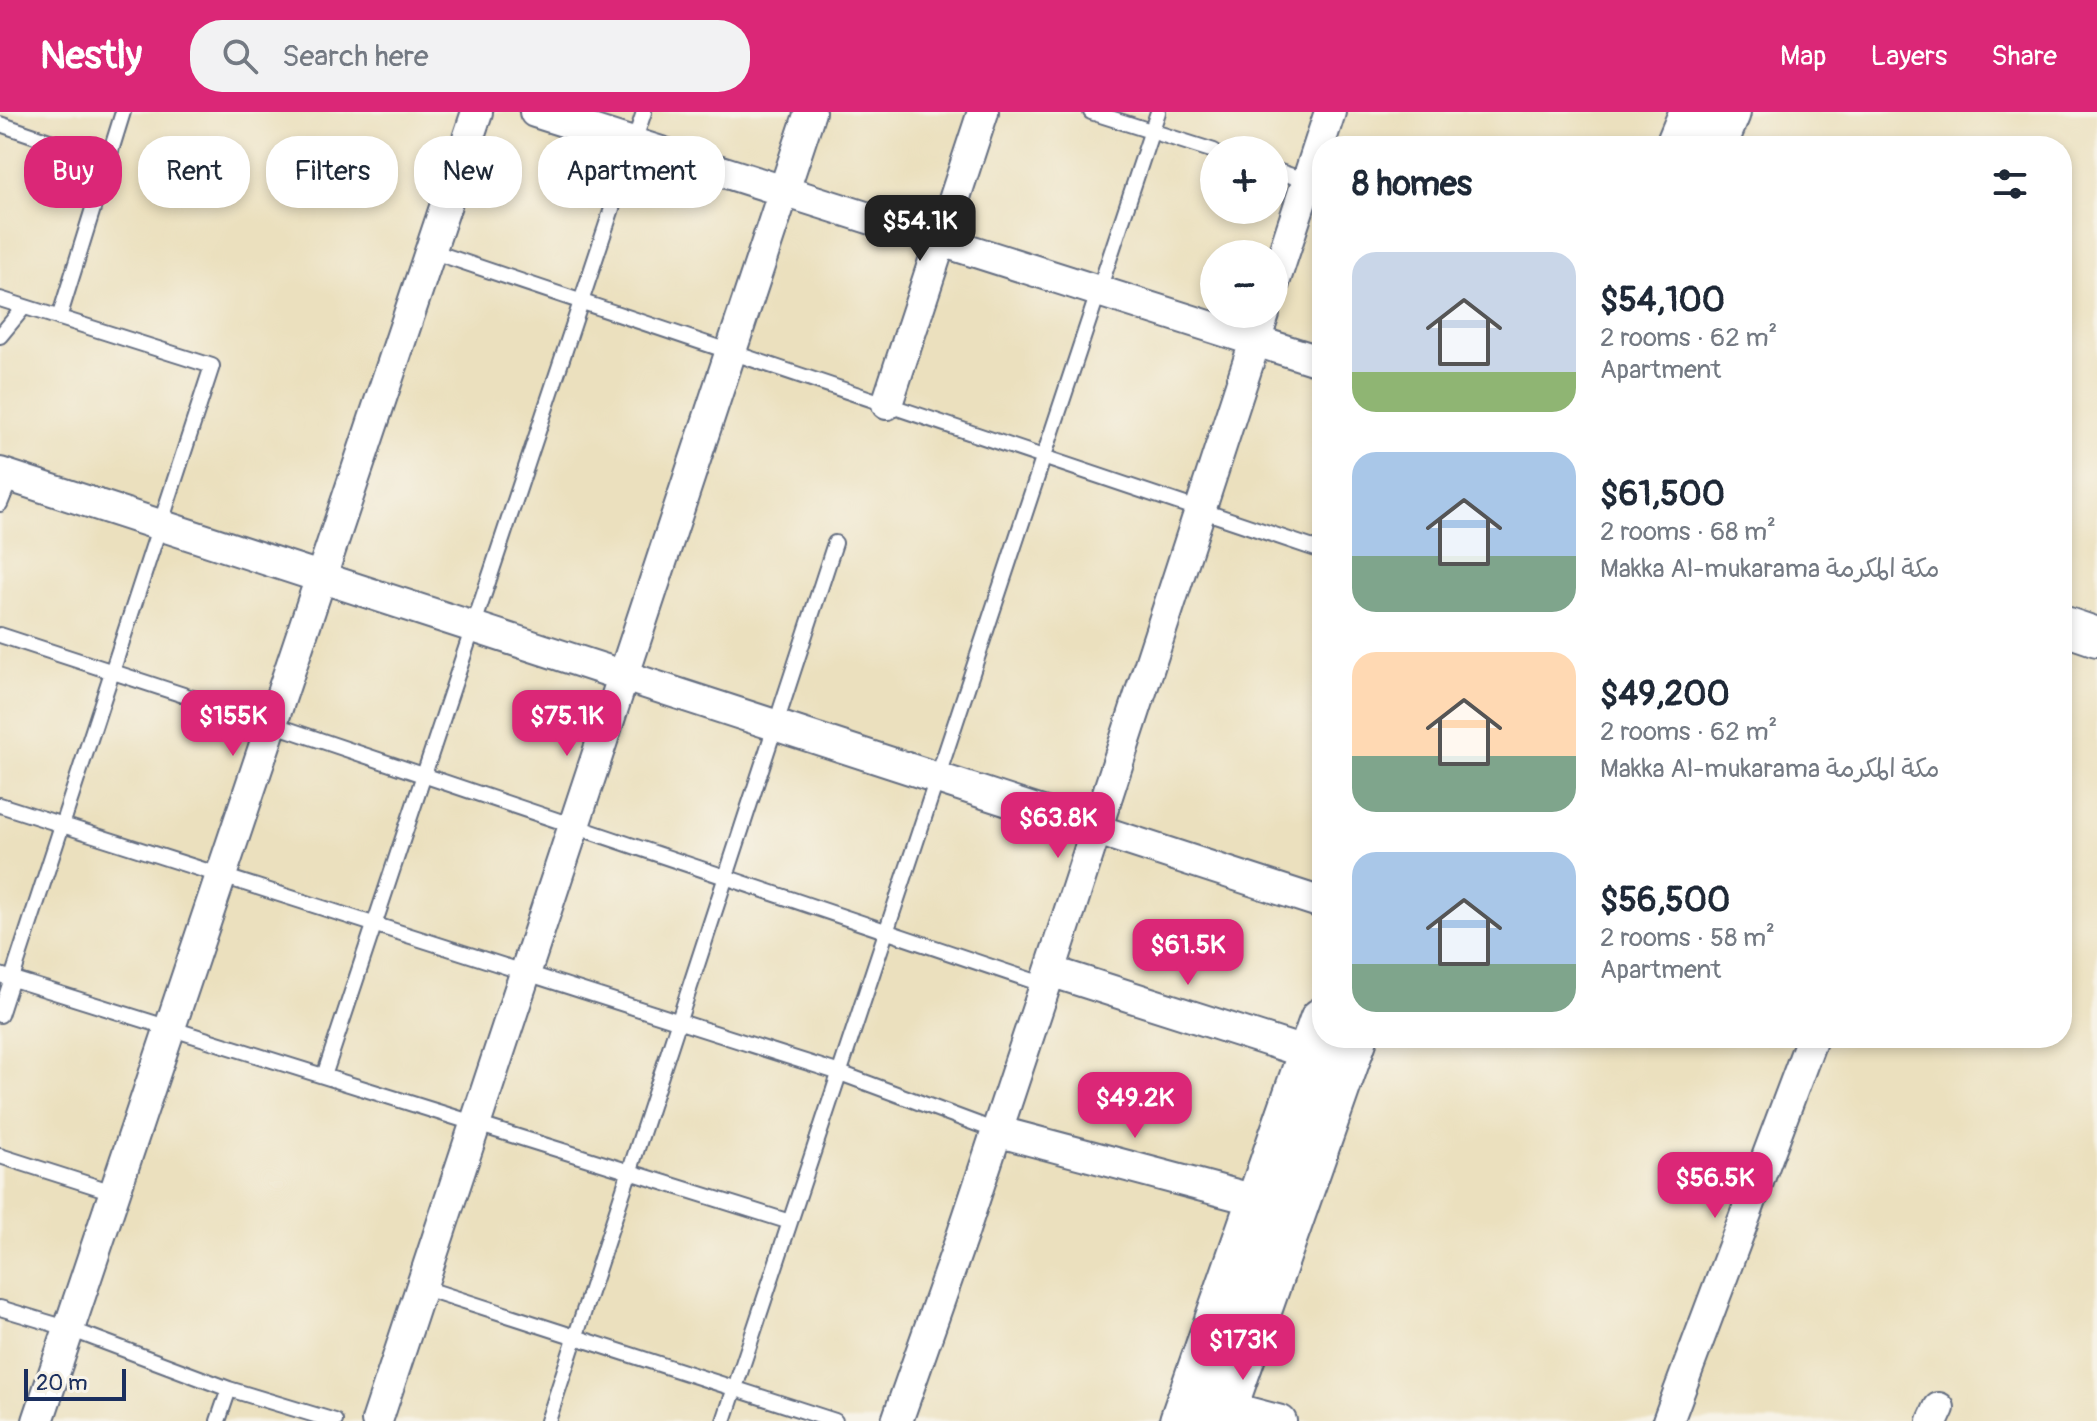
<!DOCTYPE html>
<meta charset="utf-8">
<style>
:root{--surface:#fff;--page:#f2f2f3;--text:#1f2937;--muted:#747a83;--accent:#db2777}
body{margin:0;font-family:Pangolin,"Playpen Sans Arabic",sans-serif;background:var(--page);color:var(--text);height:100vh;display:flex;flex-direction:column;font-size:30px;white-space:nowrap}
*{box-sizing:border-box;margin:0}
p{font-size:26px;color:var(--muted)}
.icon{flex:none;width:44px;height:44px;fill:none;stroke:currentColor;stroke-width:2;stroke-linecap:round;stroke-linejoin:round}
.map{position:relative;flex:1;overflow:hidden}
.side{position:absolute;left:1312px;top:24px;width:760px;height:912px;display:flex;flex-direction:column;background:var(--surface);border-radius:32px;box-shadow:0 4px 12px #0003}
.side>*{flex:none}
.guide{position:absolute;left:24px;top:24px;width:760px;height:72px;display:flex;gap:16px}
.tools{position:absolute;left:1200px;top:24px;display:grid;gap:16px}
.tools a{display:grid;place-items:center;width:88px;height:88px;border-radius:50%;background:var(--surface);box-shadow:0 4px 12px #0003;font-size:40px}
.scale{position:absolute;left:24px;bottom:20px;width:102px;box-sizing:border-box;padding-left:8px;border:4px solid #1b2f5e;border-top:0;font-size:22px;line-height:28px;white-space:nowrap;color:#1b2f5e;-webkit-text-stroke:6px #f7f3e8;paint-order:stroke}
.price{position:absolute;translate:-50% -68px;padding:0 18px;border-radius:16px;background:var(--accent);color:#fff;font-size:26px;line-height:52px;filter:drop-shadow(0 2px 4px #0008)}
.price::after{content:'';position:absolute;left:50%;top:48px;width:24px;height:18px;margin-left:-12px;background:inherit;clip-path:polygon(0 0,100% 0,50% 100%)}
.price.selected{background:#222;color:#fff}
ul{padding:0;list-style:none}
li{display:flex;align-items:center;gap:24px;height:200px;padding:0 40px}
li span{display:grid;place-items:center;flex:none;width:224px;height:160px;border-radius:24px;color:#555}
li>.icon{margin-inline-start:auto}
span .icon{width:96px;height:96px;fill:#fffc;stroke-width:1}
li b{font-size:34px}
h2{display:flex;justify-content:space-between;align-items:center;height:96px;padding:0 40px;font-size:34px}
.tag{padding:0 28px;border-radius:32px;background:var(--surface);box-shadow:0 4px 12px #0003;font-size:28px;line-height:72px}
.tag.selected{background:var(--accent);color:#fff}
header{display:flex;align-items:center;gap:48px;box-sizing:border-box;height:112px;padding:0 40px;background:var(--accent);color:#fff}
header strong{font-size:38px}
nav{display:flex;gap:44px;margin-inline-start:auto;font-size:28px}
.search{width:560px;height:72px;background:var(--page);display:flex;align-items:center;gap:20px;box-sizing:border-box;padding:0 28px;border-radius:32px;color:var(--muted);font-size:30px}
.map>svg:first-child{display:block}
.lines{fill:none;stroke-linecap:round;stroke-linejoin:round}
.service-casing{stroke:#646d80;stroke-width:18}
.minor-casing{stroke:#646d80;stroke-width:34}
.tertiary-casing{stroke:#646d80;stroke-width:42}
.trunk-casing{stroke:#646d80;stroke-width:48}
.service{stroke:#fff;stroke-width:14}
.minor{stroke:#fff;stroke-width:30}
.tertiary{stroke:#fff;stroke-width:38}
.trunk{stroke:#fff;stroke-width:44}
</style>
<header>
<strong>Nestly</strong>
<div class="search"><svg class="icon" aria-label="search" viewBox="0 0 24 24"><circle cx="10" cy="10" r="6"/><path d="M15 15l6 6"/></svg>Search here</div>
<nav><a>Map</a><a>Layers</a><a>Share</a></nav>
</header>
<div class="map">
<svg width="2097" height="1309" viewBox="0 0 2097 1309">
<rect width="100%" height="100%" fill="#f7f3e8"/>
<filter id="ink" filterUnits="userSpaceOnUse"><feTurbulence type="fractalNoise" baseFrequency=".0125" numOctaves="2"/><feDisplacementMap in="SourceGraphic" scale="16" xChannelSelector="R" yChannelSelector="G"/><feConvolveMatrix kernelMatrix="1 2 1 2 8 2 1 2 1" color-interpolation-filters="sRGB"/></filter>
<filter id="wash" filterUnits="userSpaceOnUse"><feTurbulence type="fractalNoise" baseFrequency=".006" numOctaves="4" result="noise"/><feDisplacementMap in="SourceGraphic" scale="32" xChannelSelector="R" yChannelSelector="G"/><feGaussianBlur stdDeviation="1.8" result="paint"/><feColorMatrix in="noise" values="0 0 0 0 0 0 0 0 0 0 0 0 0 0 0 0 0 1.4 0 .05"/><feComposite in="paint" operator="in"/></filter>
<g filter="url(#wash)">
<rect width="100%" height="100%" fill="#ebe0be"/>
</g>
<g filter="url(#ink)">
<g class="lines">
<defs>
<path id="service" d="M1091 0 1214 39
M0 12 108 49
M1274 58 1322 74
M431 139 1322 439
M0 187 212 254 0 903
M59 206 123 0
M0 224 24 195
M0 392 11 365
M0 523 272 612 1045 873
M0 693 840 961 996 1019
M0 863 790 1110
M324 964 644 0
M0 1044 116 1081
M421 1175 835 1309
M0 1196 70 1217 229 1277 335 1309
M218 1309 229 1277
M548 1309 835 431
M724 1309 1158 0"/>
<path id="minor" d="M535 0 1322 250
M1274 171 1330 0
M887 292 983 0
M0 361 1322 791
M1050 859 1310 942
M996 1019 1259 1089
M1209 1290 1281 1309
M38 1309 477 0
M377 1309 810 0
M897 1309 962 1124 1050 859 1264 202
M1668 1309 1812 926
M1933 1309 1939 1296"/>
<path id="tertiary" d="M2062 513 2097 525"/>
<path id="trunk" d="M1678 34 1692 0
M1714 34 1728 0
M1182 1309 1322 908
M1220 1309 1355 926"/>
</defs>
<!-- service casing -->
<use href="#service" class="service-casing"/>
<!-- minor casing -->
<use href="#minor" class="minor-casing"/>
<!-- tertiary casing -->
<use href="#tertiary" class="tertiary-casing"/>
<!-- trunk casing -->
<use href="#trunk" class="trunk-casing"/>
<!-- service -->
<use href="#service" class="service"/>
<!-- minor -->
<use href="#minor" class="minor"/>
<!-- tertiary -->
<use href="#tertiary" class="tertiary"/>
<!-- trunk -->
<use href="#trunk" class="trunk"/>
</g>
</g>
</svg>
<div class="tools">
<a>+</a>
<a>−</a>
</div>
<div class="scale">20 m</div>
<b class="price selected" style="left:920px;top:151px">$54.1K</b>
<b class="price" style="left:233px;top:646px">$155K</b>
<b class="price" style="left:567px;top:646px">$75.1K</b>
<b class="price" style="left:1058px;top:748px">$63.8K</b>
<b class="price" style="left:1188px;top:875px">$61.5K</b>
<b class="price" style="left:1135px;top:1028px">$49.2K</b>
<b class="price" style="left:1715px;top:1108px">$56.5K</b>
<b class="price" style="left:1243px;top:1270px">$173K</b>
<div class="guide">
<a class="tag selected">Buy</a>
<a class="tag">Rent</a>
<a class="tag">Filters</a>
<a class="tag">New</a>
<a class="tag">Apartment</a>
</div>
<section class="side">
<h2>8 homes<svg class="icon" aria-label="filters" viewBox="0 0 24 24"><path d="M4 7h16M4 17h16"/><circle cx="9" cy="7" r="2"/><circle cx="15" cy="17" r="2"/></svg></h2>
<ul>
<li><span style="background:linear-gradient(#c9d6e8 75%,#8fb573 0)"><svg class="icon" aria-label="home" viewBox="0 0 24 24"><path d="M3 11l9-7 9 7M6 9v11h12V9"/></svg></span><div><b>$54,100</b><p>2 rooms · 62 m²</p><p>Apartment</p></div></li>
<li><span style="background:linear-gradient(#a9c7e8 65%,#7fa58c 0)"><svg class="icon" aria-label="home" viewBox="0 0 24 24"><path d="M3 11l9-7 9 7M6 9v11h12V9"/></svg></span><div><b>$61,500</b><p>2 rooms · 68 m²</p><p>Makka Al-mukarama مكة المكرمة</p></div></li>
<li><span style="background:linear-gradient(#ffd9b3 65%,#7fa58c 0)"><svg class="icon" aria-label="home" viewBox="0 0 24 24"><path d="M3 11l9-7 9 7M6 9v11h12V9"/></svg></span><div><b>$49,200</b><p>2 rooms · 62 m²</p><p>Makka Al-mukarama مكة المكرمة</p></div></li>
<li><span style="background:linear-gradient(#a9c7e8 70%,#7fa58c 0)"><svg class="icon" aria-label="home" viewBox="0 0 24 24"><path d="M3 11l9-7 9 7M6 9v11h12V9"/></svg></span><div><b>$56,500</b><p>2 rooms · 58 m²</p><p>Apartment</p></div></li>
</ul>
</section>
</div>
